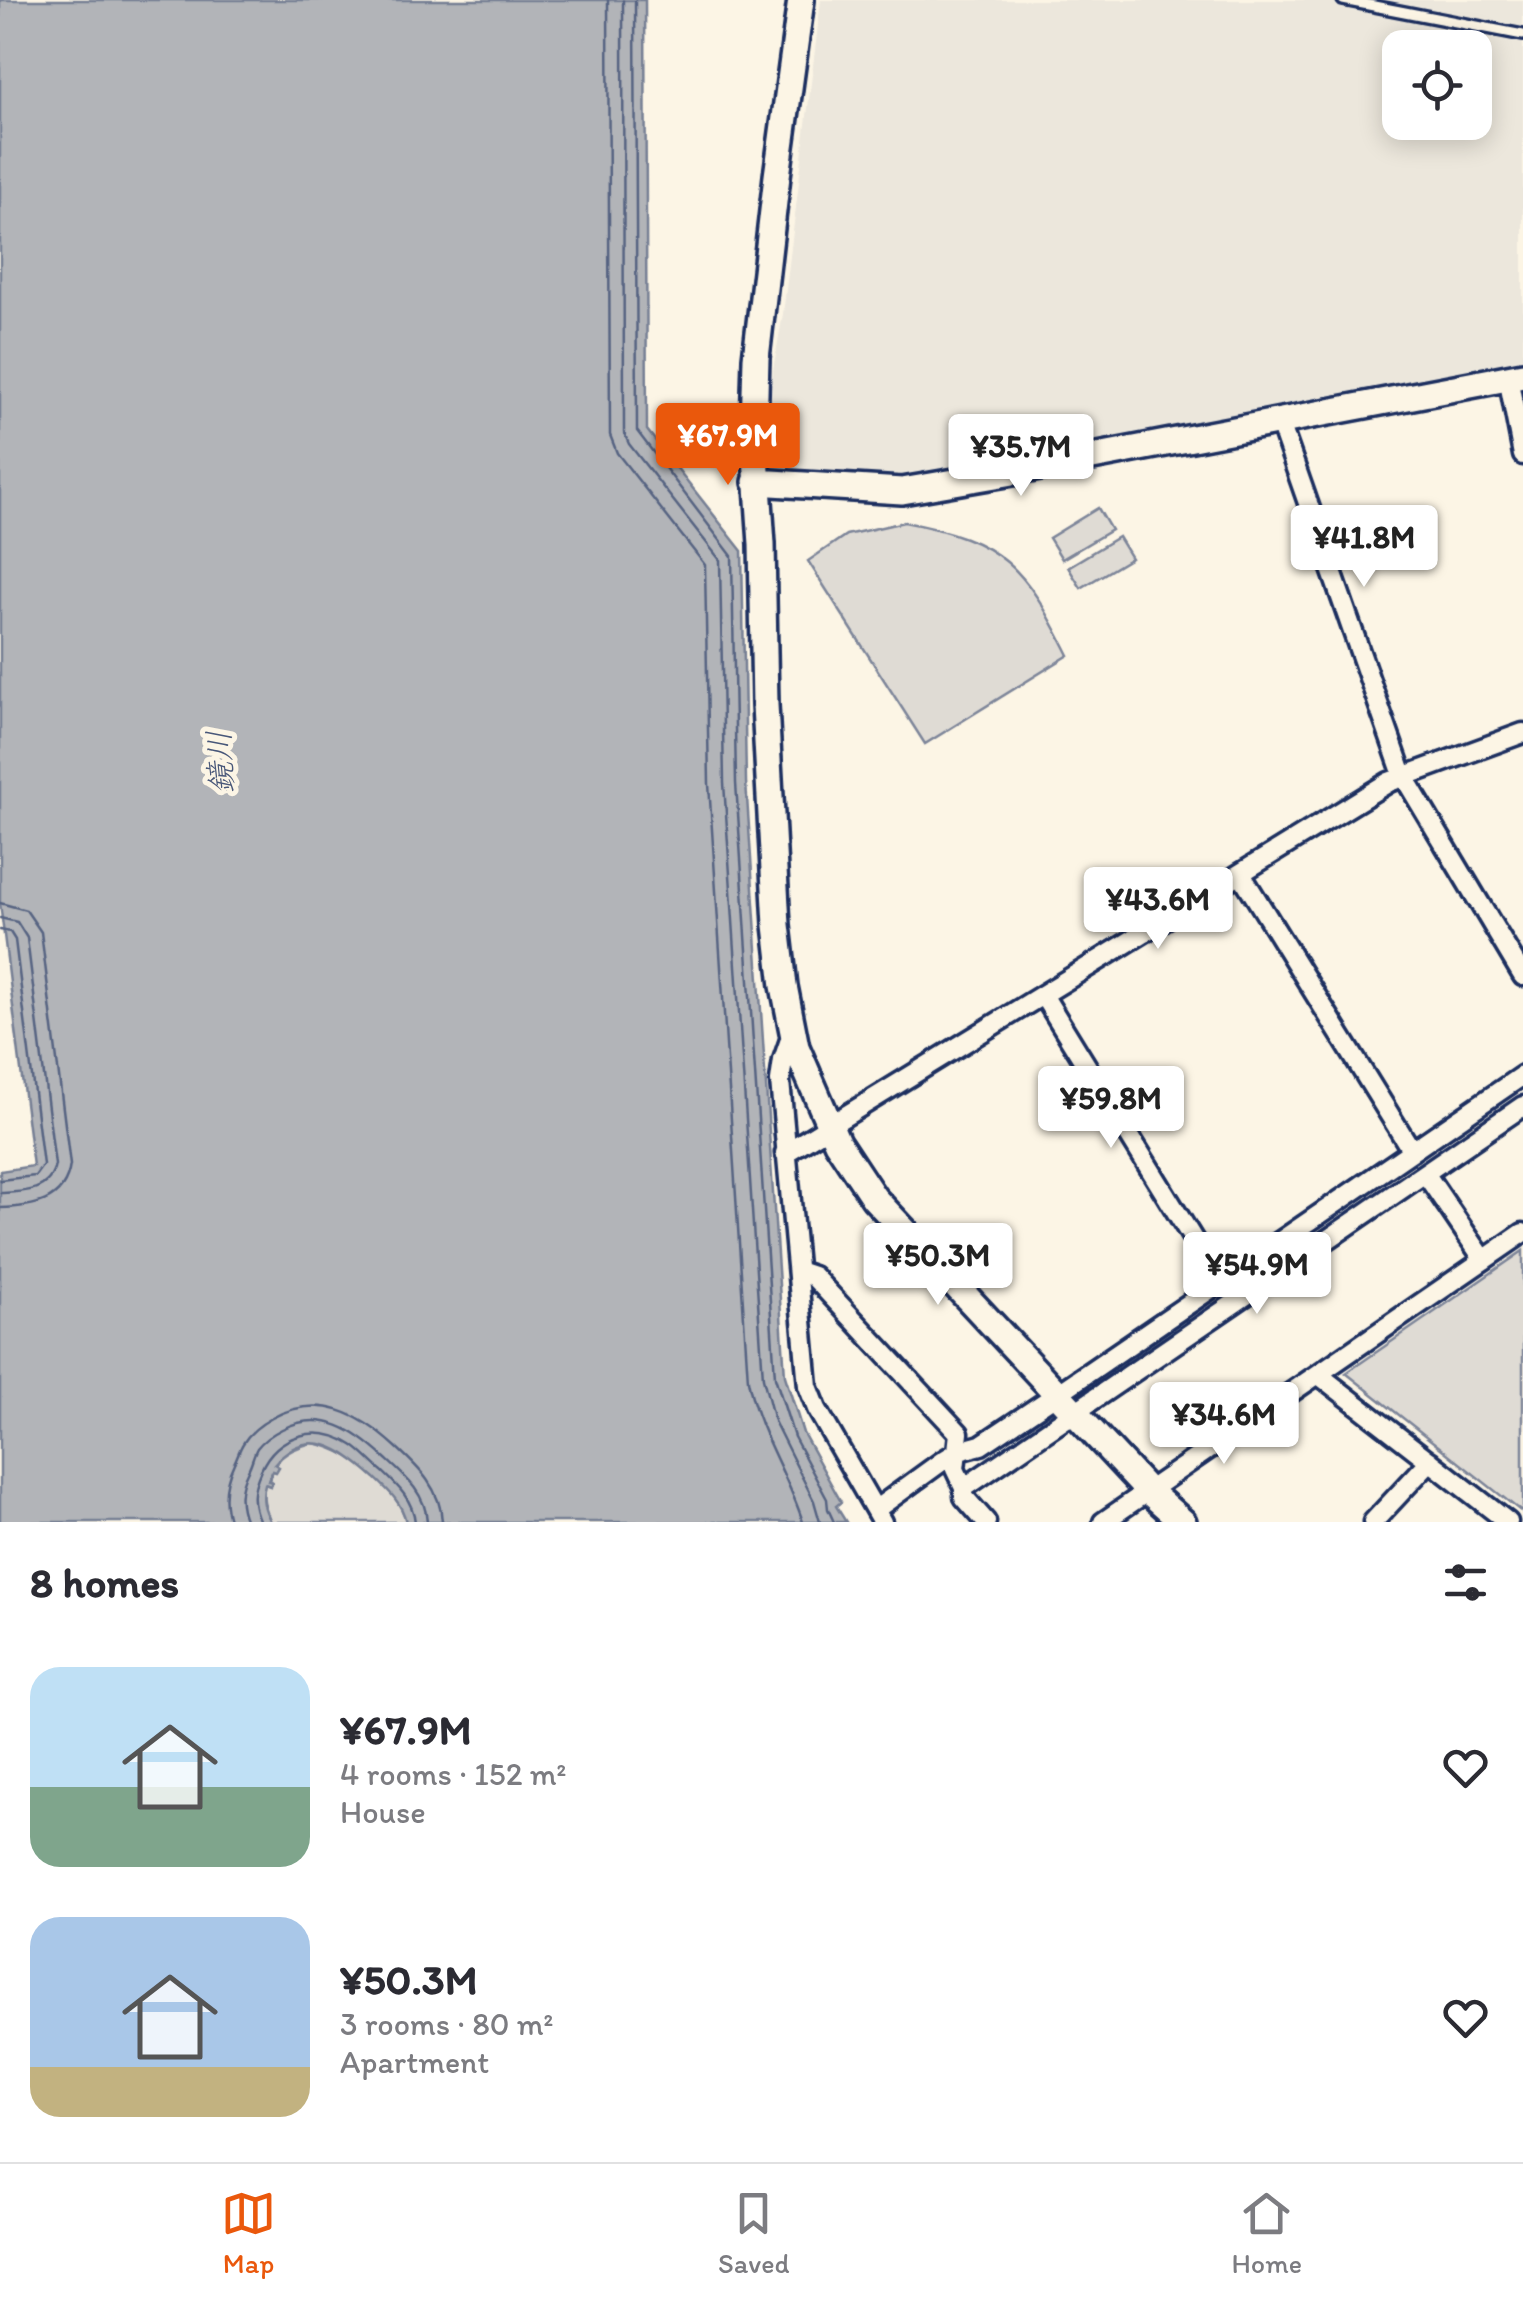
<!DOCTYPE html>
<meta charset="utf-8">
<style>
:root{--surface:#fff;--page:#f2f2f3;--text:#2b2b33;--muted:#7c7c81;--line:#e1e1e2;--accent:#ea580c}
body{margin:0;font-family:Itim,"Klee One",sans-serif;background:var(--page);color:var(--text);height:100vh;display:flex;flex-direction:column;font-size:38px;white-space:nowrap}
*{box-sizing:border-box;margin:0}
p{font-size:32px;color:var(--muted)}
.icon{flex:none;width:55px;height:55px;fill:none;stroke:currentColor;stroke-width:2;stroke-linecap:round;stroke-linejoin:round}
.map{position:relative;height:1522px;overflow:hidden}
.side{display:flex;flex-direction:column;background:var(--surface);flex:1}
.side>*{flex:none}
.controls{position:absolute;left:1382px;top:30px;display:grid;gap:20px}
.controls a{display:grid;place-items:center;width:110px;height:110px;border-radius:20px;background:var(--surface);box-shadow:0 5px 25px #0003;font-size:50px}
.price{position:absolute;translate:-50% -85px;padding:0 22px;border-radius:10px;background:#fff;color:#222;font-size:32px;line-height:65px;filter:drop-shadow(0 2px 5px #0008)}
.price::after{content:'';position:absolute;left:50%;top:60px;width:30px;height:22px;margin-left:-15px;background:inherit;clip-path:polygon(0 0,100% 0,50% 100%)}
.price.current{background:var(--accent);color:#fff}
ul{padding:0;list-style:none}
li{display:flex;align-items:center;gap:30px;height:250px;padding:0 30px}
li span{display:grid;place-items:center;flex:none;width:280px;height:200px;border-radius:30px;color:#555}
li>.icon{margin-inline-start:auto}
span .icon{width:120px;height:120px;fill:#fffc;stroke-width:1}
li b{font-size:42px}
h2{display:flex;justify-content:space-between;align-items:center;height:120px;padding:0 30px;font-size:42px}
.menu{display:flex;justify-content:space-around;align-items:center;height:140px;border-top:2px solid var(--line);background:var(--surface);font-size:28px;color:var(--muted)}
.menu a{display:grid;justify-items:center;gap:5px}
.menu .current{color:var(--accent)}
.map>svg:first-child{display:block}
.built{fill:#ece7dc;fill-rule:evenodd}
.park{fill:#dfdbd4;stroke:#7d8599;stroke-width:2.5}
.water{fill:#b2b4b8;stroke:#767f94;stroke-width:2.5}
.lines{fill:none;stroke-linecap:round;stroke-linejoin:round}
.shore{stroke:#576482;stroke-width:2.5}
.stream{stroke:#767f94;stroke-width:5}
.lane-casing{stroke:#1b2f5e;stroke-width:16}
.street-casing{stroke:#1b2f5e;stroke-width:25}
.secondary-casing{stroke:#1b2f5e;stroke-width:32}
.lane{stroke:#fcf5e5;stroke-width:9}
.street{stroke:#fcf5e5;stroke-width:18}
.secondary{stroke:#fcf5e5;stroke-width:25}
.labels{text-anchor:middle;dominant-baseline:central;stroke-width:10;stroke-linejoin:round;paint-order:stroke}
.water-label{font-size:32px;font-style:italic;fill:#485779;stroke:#fcf5e5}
</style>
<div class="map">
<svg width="1523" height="1522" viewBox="0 0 1523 1522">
<rect width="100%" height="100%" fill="#fcf5e5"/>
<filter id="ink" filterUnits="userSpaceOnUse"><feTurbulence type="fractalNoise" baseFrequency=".01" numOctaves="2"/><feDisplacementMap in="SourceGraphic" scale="20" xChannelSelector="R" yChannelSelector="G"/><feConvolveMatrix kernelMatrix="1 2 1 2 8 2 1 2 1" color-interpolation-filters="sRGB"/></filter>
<g filter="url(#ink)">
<!-- built -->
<path class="built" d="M821 0H1523V367L906 481 776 475 770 468 768 424 773 370 783 314ZM1400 48H1475V122H1400Z"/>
<!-- park -->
<path class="park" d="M1098 508 1111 530 1062 559 1049 538Z
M904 522C1003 540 1025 567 1069 655L925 744 808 561 846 535Z
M1118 537 1131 558 1081 588 1068 567Z
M1523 1251V1513L1346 1373Z
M311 1443C345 1446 399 1487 406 1522H271C265 1508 261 1499 265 1484L270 1486C270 1460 287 1450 311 1443Z"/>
<!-- water -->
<path class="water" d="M0 0H645L647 430 742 551 746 782 785 1376 803 1433 841 1502 836 1506 846 1522H406C402 1503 389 1491 375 1478 345 1451 309 1423 274 1464L279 1467 276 1472 272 1471 268 1481 272 1482 270 1486 265 1484C261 1499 264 1509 271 1522H0V1171L33 1166 0 903Z"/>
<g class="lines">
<!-- shore -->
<path class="shore" d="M608 0 610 435 617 453 705 565 709 784 748 1380C758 1433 787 1472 803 1522
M623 0 624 433 629 444 720 560 724 783 763 1378 774 1421 814 1501 820 1522
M635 0 637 431 732 556 736 783 775 1377 794 1437 827 1499 828 1509 834 1522
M0 903 26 910 41 932 70 1165C65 1203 32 1207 0 1208
M0 918 17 922 27 938 55 1165C50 1192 23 1192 0 1193
M0 930 10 932 15 940 43 1165 35 1176 0 1180
M230 1522C222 1501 225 1482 234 1463 238 1456 239 1449 244 1442 251 1431 261 1424 272 1418 320 1392 360 1414 396 1447 419 1468 441 1489 442 1522
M246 1522C238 1503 239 1488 248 1470 252 1463 253 1455 257 1448 264 1439 272 1434 282 1429 323 1408 356 1431 386 1459 406 1477 426 1494 427 1522
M260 1522C251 1502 252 1490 261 1470 277 1434 318 1423 352 1445 363 1452 372 1463 382 1471 398 1486 413 1500 415 1522"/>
<!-- stream -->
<path class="stream" d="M1089 1414 1129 1386
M1043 1445 1076 1423"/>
<defs>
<path id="lane" d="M1343 0 1523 35"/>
<path id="street" d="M1508 377 1523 455
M1279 420 1403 775 1523 976
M1241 874 1412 1151
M1043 995 1220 1283
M793 1031 783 1060 780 1081 808 1386 817 1409 882 1522
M785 1153 1389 782 1523 733
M1425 1173 1484 1260
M798 1271 813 1276 959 1433 955 1469 964 1488V1497L986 1522
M1319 1375 1508 1522
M964 1488 1523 1106
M875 1510 941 1462 959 1451 981 1445 1057 1394 1523 1075
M1103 1522 1523 1233
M1373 1522 1430 1461"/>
<path id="secondary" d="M801 0 777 176 756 358 754 428 762 544 765 705 777 925 784 986 796 1047 837 1142 874 1198 1147 1490 1183 1522
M756 482 902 491 1019 471 1523 375"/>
</defs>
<!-- lane casing -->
<use href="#lane" class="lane-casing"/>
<!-- street casing -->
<use href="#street" class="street-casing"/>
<!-- secondary casing -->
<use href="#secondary" class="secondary-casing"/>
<!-- lane -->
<use href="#lane" class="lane"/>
<!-- street -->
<use href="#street" class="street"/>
<!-- secondary -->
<use href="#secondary" class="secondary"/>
</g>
</g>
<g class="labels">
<!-- water labels -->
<g class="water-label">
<text transform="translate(220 762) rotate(-93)">鏡川</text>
</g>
</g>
</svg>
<div class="controls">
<a><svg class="icon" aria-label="locate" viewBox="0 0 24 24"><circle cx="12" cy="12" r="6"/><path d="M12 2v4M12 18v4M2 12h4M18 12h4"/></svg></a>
</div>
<b class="price current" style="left:728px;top:488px">¥67.9M</b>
<b class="price" style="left:1021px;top:499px">¥35.7M</b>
<b class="price" style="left:1364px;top:590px">¥41.8M</b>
<b class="price" style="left:1158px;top:952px">¥43.6M</b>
<b class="price" style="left:1111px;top:1151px">¥59.8M</b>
<b class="price" style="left:938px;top:1308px">¥50.3M</b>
<b class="price" style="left:1257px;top:1317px">¥54.9M</b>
<b class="price" style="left:1224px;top:1467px">¥34.6M</b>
</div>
<section class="side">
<h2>8 homes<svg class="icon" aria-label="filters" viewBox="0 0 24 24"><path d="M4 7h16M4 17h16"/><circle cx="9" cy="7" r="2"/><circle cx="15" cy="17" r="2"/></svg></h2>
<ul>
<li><span style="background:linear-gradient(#bfe0f5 60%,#7fa58c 0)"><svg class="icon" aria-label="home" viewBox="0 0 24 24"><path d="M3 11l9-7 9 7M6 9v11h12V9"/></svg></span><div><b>¥67.9M</b><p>4 rooms · 152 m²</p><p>House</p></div><svg class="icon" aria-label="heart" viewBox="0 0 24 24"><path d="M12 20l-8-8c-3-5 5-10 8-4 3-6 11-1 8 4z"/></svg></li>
<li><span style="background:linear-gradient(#a9c7e8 75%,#c2b280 0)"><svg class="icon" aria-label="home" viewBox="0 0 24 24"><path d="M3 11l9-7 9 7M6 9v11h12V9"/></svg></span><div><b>¥50.3M</b><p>3 rooms · 80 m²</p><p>Apartment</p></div><svg class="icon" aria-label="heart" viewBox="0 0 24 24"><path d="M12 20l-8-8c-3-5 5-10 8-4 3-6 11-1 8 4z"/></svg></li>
</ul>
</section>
<nav class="menu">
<a class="current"><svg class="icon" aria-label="map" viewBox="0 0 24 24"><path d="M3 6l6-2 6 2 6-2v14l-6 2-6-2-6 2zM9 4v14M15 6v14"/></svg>Map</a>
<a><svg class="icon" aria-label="saved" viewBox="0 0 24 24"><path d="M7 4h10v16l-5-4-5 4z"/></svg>Saved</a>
<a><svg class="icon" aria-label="home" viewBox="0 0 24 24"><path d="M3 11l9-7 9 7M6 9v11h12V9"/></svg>Home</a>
</nav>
